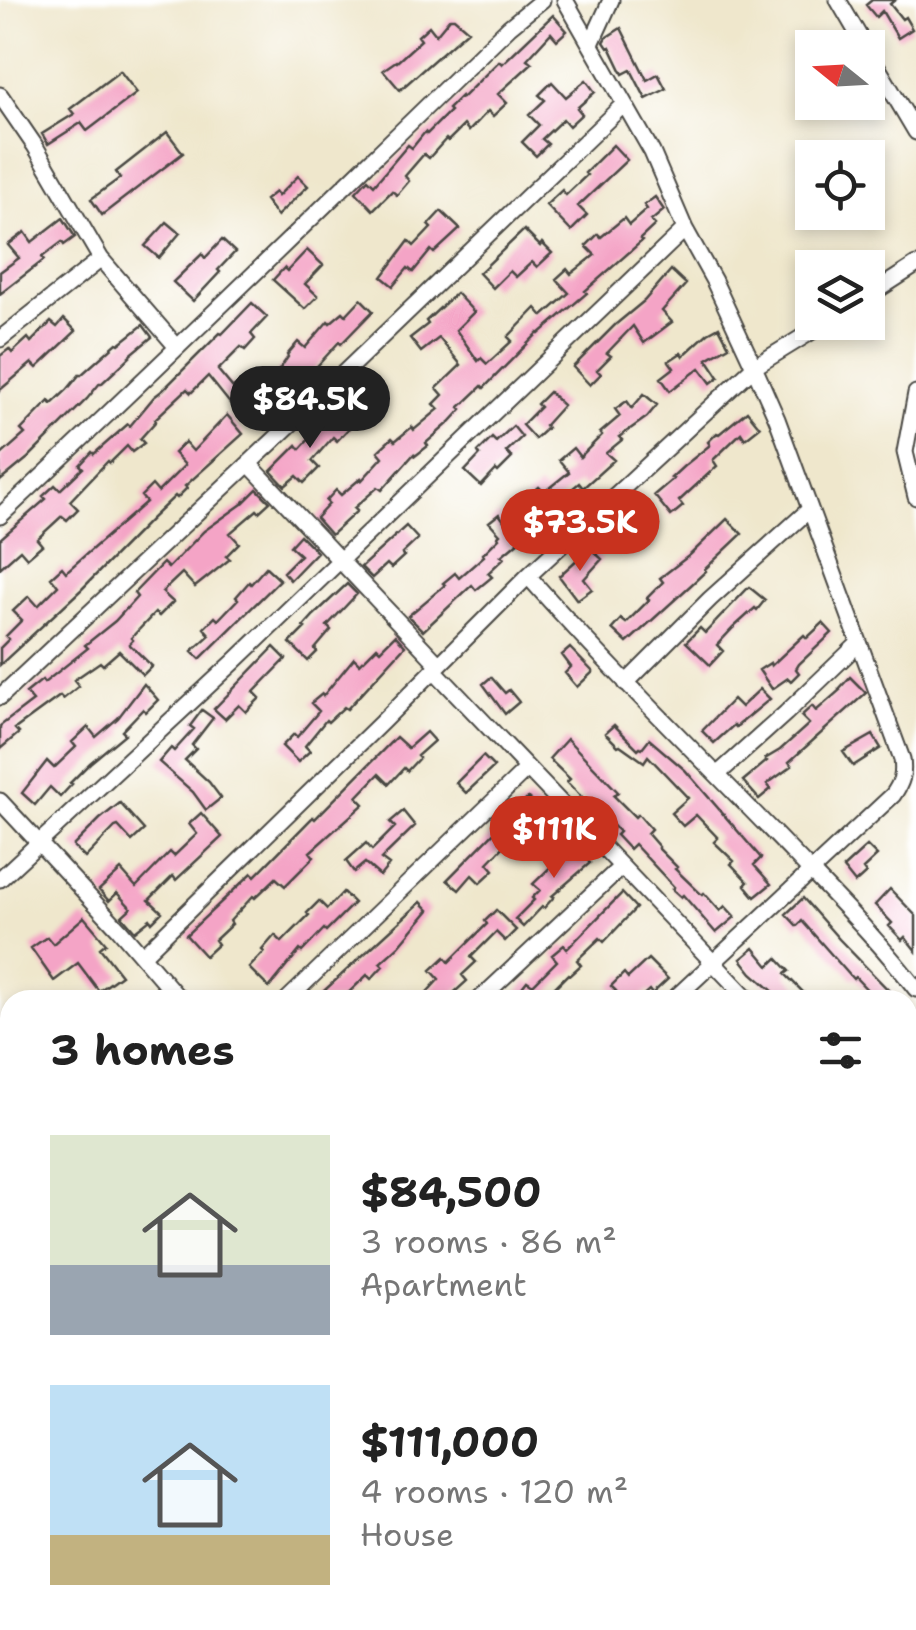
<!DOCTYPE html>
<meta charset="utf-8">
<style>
:root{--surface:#fff;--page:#f6f6f6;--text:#222;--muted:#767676;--accent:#c8321e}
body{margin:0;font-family:"Shantell Sans",sans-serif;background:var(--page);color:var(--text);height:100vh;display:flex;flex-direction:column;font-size:38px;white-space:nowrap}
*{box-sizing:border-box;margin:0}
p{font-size:32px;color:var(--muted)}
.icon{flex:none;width:55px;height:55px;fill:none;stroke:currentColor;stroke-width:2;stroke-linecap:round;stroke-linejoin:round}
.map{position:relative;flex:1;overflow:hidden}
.sheet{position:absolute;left:0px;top:990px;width:918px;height:640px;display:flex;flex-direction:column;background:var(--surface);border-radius:30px 30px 0 0;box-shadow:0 5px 15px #0003}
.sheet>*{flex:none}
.needle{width:65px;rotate:288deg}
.fabs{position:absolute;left:795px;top:30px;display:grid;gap:20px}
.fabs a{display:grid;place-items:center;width:90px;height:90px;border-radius:0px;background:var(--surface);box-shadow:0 5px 15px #0003;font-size:50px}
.price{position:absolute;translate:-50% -85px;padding:0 22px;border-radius:35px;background:var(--accent);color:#fff;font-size:32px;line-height:65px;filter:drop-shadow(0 2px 5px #0008)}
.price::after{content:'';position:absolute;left:50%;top:60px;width:30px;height:22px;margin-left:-15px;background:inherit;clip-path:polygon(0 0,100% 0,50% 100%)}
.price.active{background:#222;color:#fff}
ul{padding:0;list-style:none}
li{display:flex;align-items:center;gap:30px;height:250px;padding:0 50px}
li span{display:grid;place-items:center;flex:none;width:280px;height:200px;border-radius:0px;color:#555}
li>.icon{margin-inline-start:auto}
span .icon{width:120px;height:120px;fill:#fffc;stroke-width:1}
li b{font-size:42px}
h2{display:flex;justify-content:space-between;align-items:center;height:120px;padding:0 50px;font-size:42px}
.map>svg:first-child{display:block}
.building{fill:#f4a4c6}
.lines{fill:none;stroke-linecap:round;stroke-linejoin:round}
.street-casing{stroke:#484743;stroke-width:19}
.secondary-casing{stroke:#484743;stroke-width:24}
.street{stroke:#fff;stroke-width:15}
.secondary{stroke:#fff;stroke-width:20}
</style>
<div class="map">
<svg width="916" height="1630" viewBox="0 0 916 1630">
<rect width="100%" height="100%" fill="#fff"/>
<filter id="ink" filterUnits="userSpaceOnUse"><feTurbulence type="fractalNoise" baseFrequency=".01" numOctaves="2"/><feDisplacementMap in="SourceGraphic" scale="20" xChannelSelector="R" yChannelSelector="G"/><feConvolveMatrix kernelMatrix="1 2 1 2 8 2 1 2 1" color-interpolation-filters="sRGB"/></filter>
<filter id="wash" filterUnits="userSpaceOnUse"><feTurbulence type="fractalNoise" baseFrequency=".0048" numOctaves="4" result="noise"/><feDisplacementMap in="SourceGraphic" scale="40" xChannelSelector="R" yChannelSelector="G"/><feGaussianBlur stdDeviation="2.25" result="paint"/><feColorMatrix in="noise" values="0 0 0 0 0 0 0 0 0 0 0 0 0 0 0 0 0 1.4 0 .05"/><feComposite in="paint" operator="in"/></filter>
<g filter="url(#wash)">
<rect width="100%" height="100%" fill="#efe7cc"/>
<g id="blocks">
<!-- building -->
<path class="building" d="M872 0H895L890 4 902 19 905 17 912 29 898 38 882 11 876 17 866 5Z
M553 15 567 31 557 40 551 33 527 59 532 63 498 94 507 103 493 116 488 111 469 131 464 125 448 141 446 139 429 158 424 154 405 176 409 181 397 195 392 191 373 210 356 192 368 179 374 185 408 145 412 148 425 132 427 134 450 111 448 109 461 96 462 98 499 61 502 64Z
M450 18H454L468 30 400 90 383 70 396 61 397 62 421 40 418 36 429 26 436 35Z
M621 28 647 80 658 74 666 89 646 99 631 70 623 74 610 47 608 48 604 42 607 37Z
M120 71 137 93 87 131 81 123 48 144 42 134 74 114 70 109Z
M586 80 595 92 577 108 582 114 569 126 563 119 542 139 548 144 536 156 522 142 539 125 529 115 545 100 539 95 552 82 566 97Z
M167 132 183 153 102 215 91 199 120 178 116 172Z
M613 145 627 160 578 206 587 215 571 231 546 205 562 190 566 195 587 175 585 173Z
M298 176 308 186 277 216 265 200 275 192 278 196Z
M655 197 664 210 651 221 655 225 640 239 642 241 585 291 587 293 539 334 538 333 484 388 482 386 460 407 462 409 450 422 426 443 428 446 415 456 414 454 382 490 378 487 354 508 357 511 331 535 316 518 329 504 326 501 336 490 341 495 361 478 362 480 383 457 378 451 392 438 395 441 412 427 414 430 439 409 434 404 443 395 437 388 461 365 439 338 421 352 410 338 428 324 426 321 456 293 474 312 456 330 478 361 481 358 487 364 512 341 508 337 536 308 543 316 569 293 556 279 567 269 571 274 595 255 586 246 598 234 601 237 624 218 629 225 647 209 644 205Z
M441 211 460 229 434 253 431 250 413 272 408 268 393 286 382 277 409 241 414 246 431 228 428 225Z
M63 218 75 237 64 245 62 242 42 257 44 260 0 294V272L19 258 8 245 25 232 32 242Z
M167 222 180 233 159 258 145 246Z
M524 230 540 246 542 243 552 253 537 267 532 262 516 277 510 271 493 288 479 273Z
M222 240 235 252 218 270 220 272 193 301 173 282 202 254 205 258Z
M307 250 323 265 305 284 318 296 305 309 273 280 284 268 287 271Z
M671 270 686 284 662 311 672 322 644 343 633 326 607 353 611 356 597 370 601 374 590 385 573 367 615 325 644 301Z
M361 299 373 311 341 344 339 342 309 375 303 370 273 411 248 390 260 375 270 383 288 357 287 355 298 342 305 348 328 321 330 323 343 312 346 315Z
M252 303 267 317 251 334 255 339 245 350 241 347 218 370 233 388 236 386 248 399 236 411 208 376 191 393 187 389 155 419 156 421 140 439 144 443 132 452 127 446 110 463 108 461 70 501 78 509 67 520 62 516 37 539 42 545 27 558 20 550 0 568V539L46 499 43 496 55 485 60 490 83 468 80 465 92 452 94 454 128 424 130 426 154 397 163 390 220 333 222 334Z
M64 319 76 331 37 368 32 363 0 390V356L9 349 12 353 28 338 31 342 51 322 57 327Z
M143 325 152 337 129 356 130 357 101 384 100 383 87 399 28 458 0 481V456L25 434 21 430 49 401 52 404 67 390 80 374 81 375 117 343 119 344Z
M719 327 729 346 707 359 719 377 711 383 700 368 670 391 661 378 674 368 669 361 681 353 683 356 708 333Z
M549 392 563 405 545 425 547 428 535 439 522 425 540 407 537 404Z
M644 394 657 405 647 417 619 437 622 440 606 453 614 460 583 488 579 483 554 504 556 506 542 518 525 499 539 487 544 492 569 472 559 460 573 448 580 457 602 435 600 433 620 416 615 409 627 401 632 408Z
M332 410 350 427 337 441 333 437 312 461 319 468 304 483 297 476 285 486 271 471 297 445 300 449 321 426 319 424Z
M747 411 760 427 745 439 741 433 713 460 717 466 679 501 683 506 671 516 654 495 673 479 671 478 684 466 710 445 708 442 717 433 719 434Z
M227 415 243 434 185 486 187 488 177 498 175 496 151 519 82 589 0 665V648L9 639 6 636 22 620 13 611 29 596 38 606 58 586 51 577 62 567 66 572 146 502 141 496 152 485 158 492 185 465 174 453 185 442 193 451Z
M513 426 522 437 506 452 512 458 498 472 496 470 481 486 465 471 480 455 478 452 492 438 496 442Z
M257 489 270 502 259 512 257 510 230 533 239 543 226 556 230 559 195 587 182 573 162 592 173 602 159 616 155 613 131 638 133 640 129 644 152 666 143 675 119 651 103 665 100 662 74 680 79 686 63 699 60 696 15 729 19 733 0 749V726L33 701 26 693 42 680 44 683 88 648 85 645 115 621 137 597 134 593 163 563 168 568 204 531 242 504Z
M625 513 646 536 631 549 611 526Z
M499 514 519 541 501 556 504 558 488 573 492 577 476 590 472 585 423 631 408 616 445 585 443 583 455 573 459 578 484 556 483 554 499 538 498 536 500 534 489 522Z
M727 519 742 534 705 569 706 571 691 585 627 643 612 629 621 619 626 623 649 600 647 598 663 582 660 578 691 554Z
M406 526 418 539 402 554 404 556 391 568 387 564 372 578 361 567Z
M300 535 317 552 290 580 283 572 300 555 290 546Z
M590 548 602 559 584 579 592 589 577 600 559 576Z
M266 567 280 580 200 659 192 651 210 635 204 628 215 617 218 620 238 599 236 597 249 582 251 584Z
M347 584 357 594 327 626 331 630 315 649 317 652 308 661 290 643 305 628 303 627 314 615Z
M749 587 765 600 757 610 755 608 733 628 717 645 723 651 710 665 686 642 700 628 705 633Z
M823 623 832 633 799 664 796 669 799 673 791 681 788 678 772 689 759 670 770 663 771 666 804 635 807 638Z
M395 635 405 646 347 709 344 707 328 722 326 720 305 746 310 751 298 762 282 746 294 734 297 737 319 711 311 703 322 694 323 696 354 658 360 664 377 647 380 650Z
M274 647 286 659 254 692 260 698 246 712 239 705 225 719 214 709Z
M570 648 593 672 577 687 565 673 571 667 562 655Z
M491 677 505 693 509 690 519 702 505 714 483 684Z
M850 677 866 693 789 762 792 766 767 784 771 789 759 799 743 781 767 761 765 759 780 750 809 724 801 716 812 706 816 711 840 690 839 689Z
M144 684 158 700 146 712 143 709 122 731 125 734 90 763 70 783 72 784 60 797 50 787 35 805 22 793 47 761 54 768 76 747 72 742 88 727 96 737 118 718Z
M760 689 770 699 736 727 734 725 714 743 702 731 733 699 741 707Z
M202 710 213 718 192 745 196 749 185 760 209 782 221 798 206 810 193 792 159 762 171 748 174 751 194 729 190 726Z
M614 725 638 749 640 747 642 748 649 739 685 770 761 858 754 865 771 884 755 897 745 885 748 882 731 864 734 861 714 842 718 838 696 815 683 826 671 813 688 798 648 756 644 762 620 745 618 746 605 733Z
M426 732 434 741 417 756 419 758 407 771 404 768 389 784 379 774 357 797 364 804 310 852 314 857 285 886 276 878 255 898 253 896 230 921 232 924 215 940 218 944 205 956 186 935 252 873 255 876 313 817 315 819 396 737 408 748Z
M873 735 881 748 853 766 843 752Z
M567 739 618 792 614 796 635 817 638 814 651 829 647 833 659 847 658 848 677 867 675 869 702 895 704 893 720 911 725 906 735 917 716 933 683 895 681 897 672 889 674 887 634 844 629 849 616 835 619 832 591 802 588 804 567 782 570 779 549 759Z
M483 756 494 767 466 793 456 783Z
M528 798 543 812 525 832 529 836 518 848 510 840 488 863 494 870 480 883 472 875 459 890 447 880Z
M120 803 144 830 132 841 118 826 115 827 85 858 73 846 100 819Z
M403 811 415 826 381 859 389 865 380 876 365 863 354 872 346 861 366 843 372 850 395 827 390 822Z
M201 813 222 837 176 880 173 876 149 900 162 912 152 922 150 919 135 931 122 916 131 908 117 893 109 901 99 890 121 870 136 887 170 852 174 856 197 834 189 824Z
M570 842 590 863 552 896 554 897 544 908 542 907 523 927 515 919 534 900 532 898 540 890 533 884 560 858 557 855Z
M867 846 877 856 863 869 866 873 855 883 843 868Z
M890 889 916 916V951L905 937 902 940 889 926 892 923 875 905Z
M343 892 354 903 326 931 324 929 302 952 300 950 269 988 249 968 264 952 262 950 275 935 282 942 309 915 307 913 319 901 327 909Z
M622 893 636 908 604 942 600 938 577 960 581 965 570 975 568 974 548 994 555 1000H512L527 981 533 985 557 961 552 955 564 945 567 949Z
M803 898 839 939 898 1000H877L855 977 853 979 802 921 797 926 786 914Z
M421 902 429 910 399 946 380 963 383 966 371 979 367 975 341 1000H314Z
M496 910 516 930 505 941 496 932 471 957 476 962 462 975 467 981 446 1000H420L439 979 431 970 445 957 449 962 487 924 485 921Z
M84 917 106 943 100 948 121 975 99 991 78 963 54 981 31 948 47 937 53 944Z
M754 948 769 966 777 958 789 971 785 974 803 992 795 1000H783L752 973 741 959Z
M648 959 668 979 652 994 649 990 638 1000H606L616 991 611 986 624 973 628 978Z"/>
</g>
</g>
<g filter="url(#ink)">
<use href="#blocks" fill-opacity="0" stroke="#484743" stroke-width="2.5"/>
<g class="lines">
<defs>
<path id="street" d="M565 0 652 152 685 229 714 281 754 367 777 419 902 759C904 775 902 782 893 795L673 1000
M838 0 866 48
M591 44 611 0
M868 51 916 132
M0 95 35 146 101 259 177 347
M868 296 916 265
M0 339 101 259
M916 393 905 452 916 497
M249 464 439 665
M0 516C172 355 340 190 509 27L542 0
M528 576C614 674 708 764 798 858 839 901 880 942 916 989
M434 670 749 1000
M626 683 710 599 810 509
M0 697 274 440 624 104
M718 774 786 713 859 643
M0 801 119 929 180 1000
M0 879 235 661 685 229
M142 956 382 722 528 576 754 367 827 322
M287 1000 527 769
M479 1000 621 867
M908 1027 916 1020
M0 1130 10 1128
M908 1190 916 1202
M0 1265 10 1263
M0 1394 10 1393
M0 1530 10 1529
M453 1620 470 1630
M506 1620 508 1630
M747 1620 761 1630"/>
<path id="secondary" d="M908 1554 916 1552
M661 1630 669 1620"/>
</defs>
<!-- street casing -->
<use href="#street" class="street-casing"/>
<!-- secondary casing -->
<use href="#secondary" class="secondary-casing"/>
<!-- street -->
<use href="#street" class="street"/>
<!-- secondary -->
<use href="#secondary" class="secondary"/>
</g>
</g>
</svg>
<div class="fabs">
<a><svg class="needle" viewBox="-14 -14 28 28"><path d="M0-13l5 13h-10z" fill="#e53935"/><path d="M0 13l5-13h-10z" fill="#767676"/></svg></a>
<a><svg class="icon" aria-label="locate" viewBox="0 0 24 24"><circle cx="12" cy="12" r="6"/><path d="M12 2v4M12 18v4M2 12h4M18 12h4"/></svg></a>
<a><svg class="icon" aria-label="layers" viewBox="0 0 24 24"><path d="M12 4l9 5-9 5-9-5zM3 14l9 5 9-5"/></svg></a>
</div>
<b class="price active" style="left:310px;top:451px">$84.5K</b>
<b class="price" style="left:580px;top:574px">$73.5K</b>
<b class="price" style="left:554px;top:881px">$111K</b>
<section class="sheet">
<h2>3 homes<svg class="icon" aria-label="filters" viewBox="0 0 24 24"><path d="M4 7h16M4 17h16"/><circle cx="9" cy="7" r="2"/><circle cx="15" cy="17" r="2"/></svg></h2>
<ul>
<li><span style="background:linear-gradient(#dfe7d0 65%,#9aa5b1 0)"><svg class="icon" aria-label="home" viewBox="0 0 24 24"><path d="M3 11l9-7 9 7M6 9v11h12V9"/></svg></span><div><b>$84,500</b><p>3 rooms · 86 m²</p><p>Apartment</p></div></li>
<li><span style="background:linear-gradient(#bfe0f5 75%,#c2b280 0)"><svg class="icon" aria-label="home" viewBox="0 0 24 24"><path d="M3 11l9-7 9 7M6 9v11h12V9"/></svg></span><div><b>$111,000</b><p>4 rooms · 120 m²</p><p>House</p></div></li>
</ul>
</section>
</div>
